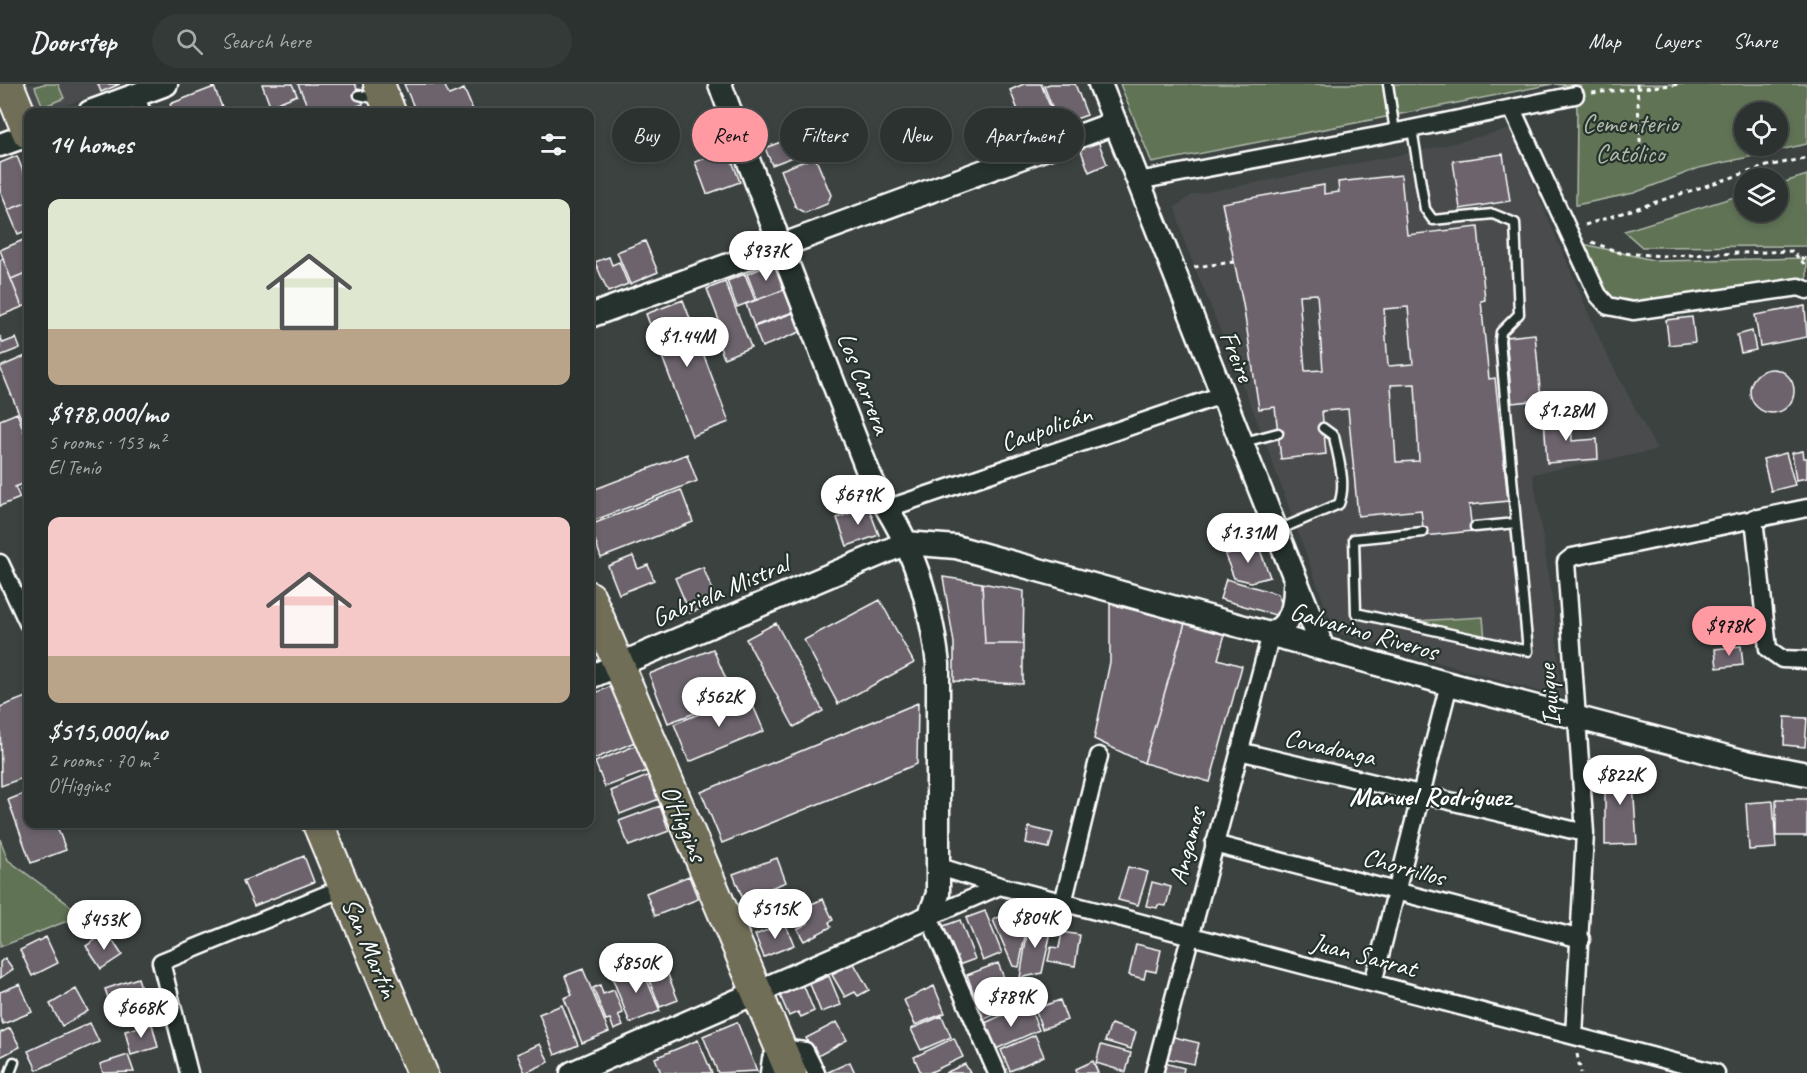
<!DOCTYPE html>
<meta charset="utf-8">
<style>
:root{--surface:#2c3230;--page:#343a38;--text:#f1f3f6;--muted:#a6aaab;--line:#484d4c;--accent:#ff9aa2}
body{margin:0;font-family:Caveat,sans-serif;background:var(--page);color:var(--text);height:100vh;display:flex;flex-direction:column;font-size:22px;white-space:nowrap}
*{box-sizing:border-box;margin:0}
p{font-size:20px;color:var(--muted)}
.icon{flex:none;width:33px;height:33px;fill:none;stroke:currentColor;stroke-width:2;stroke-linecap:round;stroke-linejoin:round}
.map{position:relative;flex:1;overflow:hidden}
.details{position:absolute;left:24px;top:24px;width:570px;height:720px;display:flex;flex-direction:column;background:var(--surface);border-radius:12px;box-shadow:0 3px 9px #0003,0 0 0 2px var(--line)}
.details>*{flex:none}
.banner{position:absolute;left:612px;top:24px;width:570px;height:54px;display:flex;gap:12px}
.fabs{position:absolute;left:1734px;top:18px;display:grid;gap:12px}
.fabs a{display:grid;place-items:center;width:54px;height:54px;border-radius:50%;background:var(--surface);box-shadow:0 3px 9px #0003,0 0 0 2px var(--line);font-size:30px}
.price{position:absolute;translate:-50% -51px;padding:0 14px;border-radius:21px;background:#fff;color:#222;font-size:20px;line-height:39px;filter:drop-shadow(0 2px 3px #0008)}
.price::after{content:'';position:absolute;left:50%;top:36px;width:18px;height:14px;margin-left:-9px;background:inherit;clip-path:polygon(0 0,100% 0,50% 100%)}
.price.active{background:var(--accent);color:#111}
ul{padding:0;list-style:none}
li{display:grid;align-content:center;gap:12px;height:318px;padding:0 24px}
li span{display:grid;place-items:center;height:186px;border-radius:12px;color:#555}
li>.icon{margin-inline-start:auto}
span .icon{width:108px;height:108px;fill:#fffc;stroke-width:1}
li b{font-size:26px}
h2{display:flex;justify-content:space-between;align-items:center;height:72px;padding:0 24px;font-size:26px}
.chip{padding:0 21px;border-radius:27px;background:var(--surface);box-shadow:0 3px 9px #0003,0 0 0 2px var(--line);font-size:21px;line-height:54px}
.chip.active{background:var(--accent);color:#111}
header{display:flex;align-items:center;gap:36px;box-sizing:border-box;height:84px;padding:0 30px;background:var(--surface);border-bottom:2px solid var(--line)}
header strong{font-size:28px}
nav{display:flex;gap:33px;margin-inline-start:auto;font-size:21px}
.search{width:420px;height:54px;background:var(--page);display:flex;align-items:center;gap:15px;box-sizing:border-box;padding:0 21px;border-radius:33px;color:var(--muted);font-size:22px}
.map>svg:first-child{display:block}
.built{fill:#4a4c4e}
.green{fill:#617355;stroke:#b0b9aa;stroke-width:1.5;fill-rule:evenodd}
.building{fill:#6c646d;stroke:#fff;stroke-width:1.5;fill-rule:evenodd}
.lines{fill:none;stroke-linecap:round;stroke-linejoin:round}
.lane-casing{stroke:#fff;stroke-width:13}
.street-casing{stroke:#fff;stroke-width:21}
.secondary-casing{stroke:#fff;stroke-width:27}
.highway-casing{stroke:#fff;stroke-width:34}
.path{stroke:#fff;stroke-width:3;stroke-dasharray:4.5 4.5;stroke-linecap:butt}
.lane{stroke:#26332d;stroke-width:8}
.street{stroke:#26332d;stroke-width:16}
.secondary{stroke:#26332d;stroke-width:22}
.highway{stroke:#716e59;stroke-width:30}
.labels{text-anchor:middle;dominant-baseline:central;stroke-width:4.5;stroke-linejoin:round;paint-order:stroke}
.park-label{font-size:26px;fill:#b0b9aa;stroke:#26332d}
.street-label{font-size:26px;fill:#fff;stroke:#26332d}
.neighbourhood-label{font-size:27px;font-weight:bold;fill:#fff;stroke:#26332d}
</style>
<header>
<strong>Doorstep</strong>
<div class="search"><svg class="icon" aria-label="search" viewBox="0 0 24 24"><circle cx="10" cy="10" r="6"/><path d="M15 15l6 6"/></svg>Search here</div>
<nav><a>Map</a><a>Layers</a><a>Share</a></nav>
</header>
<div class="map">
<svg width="1807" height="989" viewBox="0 0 1807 989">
<rect width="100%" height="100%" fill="#3b4240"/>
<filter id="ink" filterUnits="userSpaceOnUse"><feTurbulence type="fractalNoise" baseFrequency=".0167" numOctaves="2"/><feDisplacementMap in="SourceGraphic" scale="12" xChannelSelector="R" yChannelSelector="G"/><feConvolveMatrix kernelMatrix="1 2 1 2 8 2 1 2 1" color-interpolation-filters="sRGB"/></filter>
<g filter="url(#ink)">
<!-- built -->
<path class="built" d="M26 0H125L47 28H37Z
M262 0H368L379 28H273Z
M1510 45 1604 265 1657 366 1533 390 1552 513 1563 614 1335 549 1258 339 1184 157 1175 123 1192 111 1425 66Z"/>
<!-- green -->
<path class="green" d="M43 0H58L64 14 43 23 35 3Z
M1120 0H1553L1152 79Z
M1554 0H1807V60L1699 84 1634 109 1576 121 1577 26 1575 3ZM1744 28H1778V62H1744Z
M1807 91V162L1642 163 1624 147 1744 110V128H1778V100Z
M1579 159 1657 177 1807 174V203L1629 222 1600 211Z
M1483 533 1485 557 1399 538Z
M0 755 8 776 83 831 0 863Z"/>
<!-- building -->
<path class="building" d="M98 0H120L101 8Z
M262 0H292L297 11 270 22Z
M298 0H355L363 20 342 28H310Z
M404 0H444L449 11 464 5 474 28H416Z
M1024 0H1041L1058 42 1029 54 1010 6Z
M1050 0H1075L1087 31 1059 41 1044 2Z
M214 3 224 28H173L170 20Z
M812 46 819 63 772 81 765 64Z
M1098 57 1107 80 1089 88 1080 64Z
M728 66 740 98 707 110 695 78Z
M1503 70 1510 117 1460 125 1453 77Z
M17 72 28 100V118L8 126 0 106V79Z
M815 73 831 111 827 120 805 129 796 124 781 86Z
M1401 91 1407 151 1478 143 1485 216 1481 217 1489 295 1495 294 1508 417 1469 421 1472 447 1424 452 1421 426 1358 432 1348 325 1322 327 1326 370 1281 375 1275 323 1259 325 1243 220 1222 119 1324 101V110L1339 108 1338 98ZM1317 210 1323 286 1305 287 1299 211ZM1408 223 1413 280 1388 282 1384 225ZM1415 300 1419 377 1396 378 1391 301Z
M28 118V146L18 150 8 126Z
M28 154V188L11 195 0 166Z
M645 157 658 188 630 200 617 168Z
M609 173 612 181 619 178 628 200 608 208 595 178Z
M3 175 22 223 0 232V176Z
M775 179 785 205 757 216 747 190Z
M28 188V221L22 223 11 195Z
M745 190 755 216 737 223 727 197Z
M725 198 751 263 724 274 712 242 720 239 707 205Z
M784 206 793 228 754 242 746 220Z
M683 216 729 338 692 352 646 230Z
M1805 222 1807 253 1760 262 1755 231Z
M793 229 800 248 762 263 754 243Z
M1692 233 1695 258 1669 261 1666 236Z
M1752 247 1756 266 1741 269 1737 251Z
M1535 250 1541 316 1512 319 1506 253Z
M0 252 3 259 16 254 20 264 0 272Z
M28 271V348L27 349 0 283Z
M1750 307a22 22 0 1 1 44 0a22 22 0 1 1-44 0Z
M17 329 28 358V398L15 403 20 414 0 422V336Z
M1571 332 1572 357 1597 355 1598 375 1547 379 1544 333Z
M1803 367 1804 374H1807V394L1796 396 1792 369Z
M1786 369 1795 401 1771 407 1763 375Z
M687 370 697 397 590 438V407Z
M28 402V426L20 405Z
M681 406 693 438 601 474 590 441Z
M868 422 879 451 847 462 837 434Z
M1257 458 1270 493 1251 498 1234 494 1225 471Z
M633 472 638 485 648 481 654 496 619 510 608 482Z
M703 483 717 518 690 529 675 494Z
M943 493 982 499 985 560H1023V600L954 597V559Z
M1226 495 1278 510 1282 521 1275 531 1220 515Z
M982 499 1024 507 1023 560H985Z
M880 516 914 579 838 620 804 556Z
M1110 520 1185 539 1144 679 1094 655 1110 578Z
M776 539 823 627 794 643 746 555Z
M1185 539 1225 550 1218 575 1242 582 1210 698 1144 679Z
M1741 562 1743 581 1717 584 1715 565Z
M713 565 726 595 711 601 719 620 668 639 649 590Z
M612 602 635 658 594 675 590 664V611Z
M748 610 764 647 689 678 674 640Z
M28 612V692L1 702 0 623Z
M918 619 917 680 722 759 701 708Z
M1785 633 1807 634 1805 663 1784 661Z
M637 661 647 687 605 703 595 678Z
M1605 677 1632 684 1637 760 1605 761Z
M650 691 659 715 620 730 611 707Z
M28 708V740H56L66 766 31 779 8 716Z
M1776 715H1807V752H1776Z
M1773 717 1776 764 1749 766 1746 719Z
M660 722 669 747 629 762 619 737Z
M1029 743 1053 749 1049 764 1026 759Z
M304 772 314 798 254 822 243 797Z
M777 774 786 798 743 815 733 790Z
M1128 783 1148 788 1138 821 1118 816Z
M689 792 698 815 655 832 646 809Z
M1152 798 1171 803 1166 822 1158 821 1157 824 1146 822Z
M823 815 833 836 829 838 831 843 804 857 797 845 808 839 804 831 812 827 809 821Z
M985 827 1002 869 983 877 966 834Z
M999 833 1027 842 1019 883 1013 882 993 836Z
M960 836 975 875 956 882 941 843Z
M1029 838 1052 843 1042 889 1020 894Z
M785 839 794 861 764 873 755 851Z
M107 848 122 871 101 885 86 862Z
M1062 848 1080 851 1075 882 1048 877 1051 863 1059 864Z
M46 853 58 879 32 892 20 866Z
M1136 860 1161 866 1156 888 1146 886 1144 895 1129 891Z
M661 873 678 916 660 923 643 880Z
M5 874 13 885 0 894V878Z
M852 876 869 906 858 912 855 908 845 913 832 891 836 889 834 886Z
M998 879 1007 901 975 913 967 891Z
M641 882 660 927 630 939 612 893Z
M583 885 609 948 582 959 564 914 572 911 565 892Z
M829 892 841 921 821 928 810 900Z
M138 894 146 919 114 931 105 905Z
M20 900 32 928 3 940 0 933V908Z
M803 900 814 927 801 933 798 928 789 932 779 909Z
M600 901 603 910 614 906 623 929 618 931 623 942 614 946 610 935 606 936 593 904Z
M934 902 945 929 915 941 904 916Z
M76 905 88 927 62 942 50 920Z
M1001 907 1002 910 1011 907 1018 921 984 935 976 916Z
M1060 916 1067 936 1042 945 1035 925Z
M562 921 578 961 555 971 539 930Z
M1018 924 1021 931 1031 927 1039 946 996 965 985 939Z
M942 932 951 953 921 966 911 945Z
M737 938 757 987 718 989 703 952Z
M837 938 847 956 816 973 806 954Z
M90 939 99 958 37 986 28 967Z
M152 940 158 963 131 971 125 947Z
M1111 940 1136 948 1131 965 1105 957Z
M10 944 20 963 0 973V949Z
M1035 951 1044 972 1010 987 1001 966Z
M1170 952 1199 959 1194 980 1165 974Z
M954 954 963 973 929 989H921L914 973Z
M698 956 712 989H661L655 974Z
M540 960 549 978 525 989 517 970Z
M1101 961 1131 969 1126 988 1096 979Z
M128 971 134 988 103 989 100 980Z
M1093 977 1098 989H1077L1076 985Z
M850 978 855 989H826Z
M1160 978 1184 984 1183 989H1157Z
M965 980 970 989H945Z"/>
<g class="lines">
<defs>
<path id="lane" d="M1388 0 1395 48
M359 11 377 15
M1412 45 1425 125 1433 136 1493 130 1515 139 1519 230 1501 248 1500 257 1516 439
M1244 358 1278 349
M1276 447 1339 420C1347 399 1338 374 1334 352L1323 344
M1423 448 1354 455 1356 529 1528 567 1516 439 1475 443
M10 989 14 978"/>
<path id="street" d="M135 12 142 28
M1512 25 1598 211 1608 222 1633 227 1799 203 1807 206
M1138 97 1377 52 1575 11
M886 425 1222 311
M1754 434 1768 565 1782 575 1807 576
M0 479 28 539
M1239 667 1585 749
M1214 760 1581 855
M940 783 1000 802 1716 989
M1063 819 1099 672
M1373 899 1449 600
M1574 952 1585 749 1566 478 1572 473 1807 424
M189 989 161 878 345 803
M769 989 771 975 780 964 805 967 816 989
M997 989 929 833 1000 802
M1154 989 1271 550"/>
<path id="secondary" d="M1100 0 1323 565
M90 28 166 0
M0 61 28 51
M590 232 1115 39
M1271 550C1292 539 1295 524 1295 502
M590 593 906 459 956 463 1449 600 1746 678 1807 690
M572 989 929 833 938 810V580C933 539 924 499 907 462 896 435 878 413 867 385 817 257 767 129 720 0"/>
<path id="highway" d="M8 0 28 49
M379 0 390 28
M590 513 791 989
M318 740 422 989"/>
</defs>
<!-- lane casing -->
<use href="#lane" class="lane-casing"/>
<!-- street casing -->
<use href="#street" class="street-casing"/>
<!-- secondary casing -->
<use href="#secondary" class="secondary-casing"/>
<!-- highway casing -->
<use href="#highway" class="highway-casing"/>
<!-- path -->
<path class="path" d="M1637 0 1641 75
M1592 9 1682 0
M1585 141 1767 82 1807 74
M1592 158 1621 169 1665 172 1792 167 1807 183
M1801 175 1807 174
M1194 183 1234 178
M1577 970 1581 989"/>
<!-- lane -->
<use href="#lane" class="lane"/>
<!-- street -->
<use href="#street" class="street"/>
<!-- secondary -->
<use href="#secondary" class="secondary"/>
<!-- highway -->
<use href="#highway" class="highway"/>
</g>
</g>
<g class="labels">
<!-- park labels -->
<g class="park-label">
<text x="1630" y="39">Cementerio<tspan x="1630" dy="30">Católico</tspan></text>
</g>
<!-- street labels -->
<g class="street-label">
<text transform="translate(1237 272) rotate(68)">Freire</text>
<text transform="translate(864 299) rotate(69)">Los Carrera</text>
<text transform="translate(1046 344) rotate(-19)">Caupolicán</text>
<text transform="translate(720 507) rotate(-23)">Gabriela Mistral</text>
<text transform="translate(1364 547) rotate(16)">Galvarino Riveros</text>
<text transform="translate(1549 611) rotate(-95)">Iquique</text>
<text transform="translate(1330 663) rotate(13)">Covadonga</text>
<text transform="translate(684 739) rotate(67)">O'Higgins</text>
<text transform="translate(1187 762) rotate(-75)">Angamos</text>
<text transform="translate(1404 783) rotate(15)">Chorrillos</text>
<text transform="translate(370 864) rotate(67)">San Martín</text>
<text transform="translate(1364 871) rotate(15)">Juan Sarrat</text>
</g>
<!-- neighbourhood labels -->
<g class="neighbourhood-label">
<text x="1430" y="712">Manuel Rodríguez</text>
</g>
</g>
</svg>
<div class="fabs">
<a><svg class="icon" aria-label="locate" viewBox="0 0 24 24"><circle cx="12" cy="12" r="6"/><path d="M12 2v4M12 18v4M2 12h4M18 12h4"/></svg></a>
<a><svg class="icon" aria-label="layers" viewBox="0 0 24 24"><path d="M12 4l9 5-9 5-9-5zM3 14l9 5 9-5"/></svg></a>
</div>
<b class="price" style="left:766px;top:198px">$937K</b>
<b class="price" style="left:687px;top:284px">$1.44M</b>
<b class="price" style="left:1566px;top:358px">$1.28M</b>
<b class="price" style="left:858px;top:442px">$679K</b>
<b class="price" style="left:1248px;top:480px">$1.31M</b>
<b class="price active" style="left:1729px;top:573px">$978K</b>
<b class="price" style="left:719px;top:644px">$562K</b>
<b class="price" style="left:1620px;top:722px">$822K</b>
<b class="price" style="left:775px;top:856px">$515K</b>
<b class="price" style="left:1035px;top:865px">$804K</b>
<b class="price" style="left:104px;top:867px">$453K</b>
<b class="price" style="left:636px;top:910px">$850K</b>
<b class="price" style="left:1011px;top:944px">$789K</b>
<b class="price" style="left:141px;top:955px">$668K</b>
<div class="banner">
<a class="chip">Buy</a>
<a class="chip active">Rent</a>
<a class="chip">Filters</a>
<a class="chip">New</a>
<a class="chip">Apartment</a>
</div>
<section class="details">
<h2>14 homes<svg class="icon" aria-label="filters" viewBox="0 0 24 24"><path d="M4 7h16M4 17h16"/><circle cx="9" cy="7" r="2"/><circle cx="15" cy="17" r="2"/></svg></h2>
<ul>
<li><span style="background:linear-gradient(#dfe7d0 70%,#b9a48a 0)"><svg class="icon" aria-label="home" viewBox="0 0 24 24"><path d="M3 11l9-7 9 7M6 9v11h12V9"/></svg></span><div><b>$978,000/mo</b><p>5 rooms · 153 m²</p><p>El Tenío</p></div></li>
<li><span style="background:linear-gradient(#f6c9c9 75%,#b9a48a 0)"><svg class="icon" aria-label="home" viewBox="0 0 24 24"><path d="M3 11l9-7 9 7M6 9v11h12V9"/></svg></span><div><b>$515,000/mo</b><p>2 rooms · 70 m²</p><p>O'Higgins</p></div></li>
</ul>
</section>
</div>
